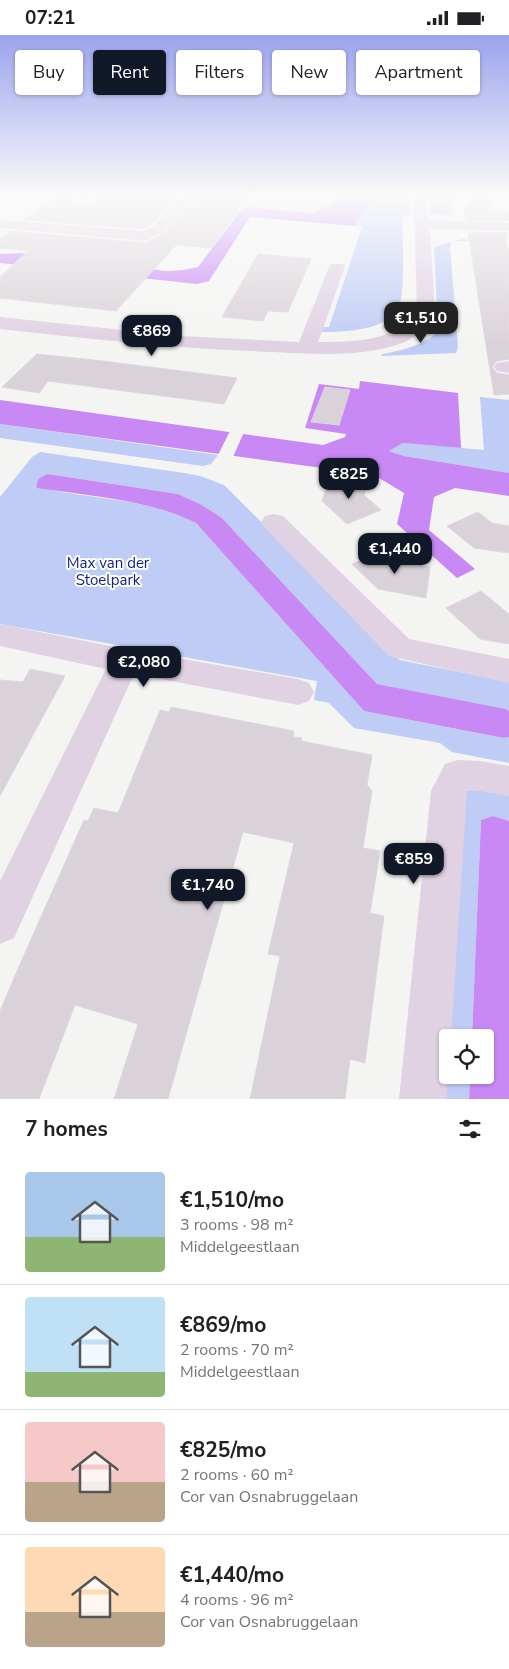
<!DOCTYPE html>
<meta charset="utf-8">
<style>
:root{--surface:#fff;--page:#f6f6f6;--text:#202124;--muted:#757577;--line:#e0e0e0;--accent:#111827}
body{margin:0;font-family:"Nunito Sans",sans-serif;background:var(--page);color:var(--text);height:100vh;display:flex;flex-direction:column;font-size:19px;white-space:nowrap}
*{box-sizing:border-box;margin:0}
p{font-size:16px;color:var(--muted)}
.icon{flex:none;width:28px;height:28px;fill:none;stroke:currentColor;stroke-width:2;stroke-linecap:round;stroke-linejoin:round}
.map{position:relative;height:1064px;overflow:hidden}
.side{display:flex;flex-direction:column;background:var(--surface);flex:1}
.side>*{flex:none}
.hud{position:absolute;left:15px;top:15px;width:480px;height:45px;display:flex;gap:10px}
.fabs{position:absolute;left:439px;top:994px;display:grid;gap:10px}
.fabs a{display:grid;place-items:center;width:55px;height:55px;border-radius:5px;background:var(--surface);box-shadow:0 1px 4px #0004;font-size:25px}
.price{position:absolute;translate:-50% -42px;padding:0 11px;border-radius:10px;background:var(--accent);color:#fff;font-size:16px;line-height:32px;filter:drop-shadow(0 1px 2px #0008)}
.price::after{content:'';position:absolute;left:50%;top:30px;width:15px;height:11px;margin-left:-8px;background:inherit;clip-path:polygon(0 0,100% 0,50% 100%)}
.price.on{background:#222;color:#fff}
ul{padding:0;list-style:none}
li{display:flex;align-items:center;gap:15px;height:125px;padding:0 25px}
li+li{border-top:1px solid var(--line)}
li span{display:grid;place-items:center;flex:none;width:140px;height:100px;border-radius:5px;color:#555}
li>.icon{margin-inline-start:auto}
span .icon{width:60px;height:60px;fill:#fffc;stroke-width:1}
li b{font-size:21px}
h2{display:flex;justify-content:space-between;align-items:center;height:60px;padding:0 25px;font-size:21px}
.chip{padding:0 18px;border-radius:5px;background:var(--surface);box-shadow:0 1px 4px #0004;font-size:18px;line-height:45px}
.chip.on{background:var(--accent);color:#fff}
.status{display:flex;justify-content:space-between;align-items:center;height:35px;padding:0 25px;background:var(--surface);direction:ltr}
.status svg{height:14px;fill:currentColor}
.map>svg:first-child{display:block}
.education{fill:#e6e6e5}
.green{fill:#bfccf5}
.water{fill:#c989f5}
.pier{fill:#f4f5f3}
.building{fill:#dad2d9;stroke:#dfd6de}
.lines{fill:none;stroke-linecap:round;stroke-linejoin:round}
.minor{fill:#e0d1e3;fill-rule:evenodd}
.labels{text-anchor:middle;dominant-baseline:central;stroke-width:4;stroke-linejoin:round;paint-order:stroke}
.park-label{font-size:15px;fill:#0f1d8e;stroke:#fff}
</style>
<div class="status"><b>07:21</b><svg viewBox="0 0 49 12"><path d="M0 12V9h3v3zM5 12V6h3v6zM10 12V3h3v9zM15 12V0h3v12zM26 1h20v11H26zM47 4h2v5h-2z"/></svg></div>
<div class="map">
<svg width="509" height="1064" viewBox="0 0 509 1064">
<rect width="100%" height="100%" fill="#f4f5f3"/>
<!-- education -->
<path class="education" d="M214 160H341L332 169 312 178 244 172 231 188 193 185Z"/>
<!-- green -->
<path class="green" d="M379 160H409L411 179 402 180C403 197 405 261 399 272 387 296 344 297 321 297L323 292H329L362 192 355 191 358 181 364 172Z
M428 160H456L452 180 430 179Z
M462 204 474 205 452 207 450 211 458 312 456 318 381 321 383 319C404 315 421 311 438 297L434 212Z
M480 362 509 365V438L404 421 389 416 403 408 484 415Z
M0 389 218 420 211 429 203 431 0 403Z
M40 417 184 438 200 441 224 450 400 625 509 647V676L377 649 222 483 202 470 178 459 48 439 37 452C92 465 144 462 196 488L364 676 504 703 509 702V728L452 717 440 708 354 693 329 668 314 665 317 646 0 589V462L32 422Z
M465 755H509V786L493 781 481 785 472 1002H448V1040H470L469 1064H436Z"/>
<!-- water -->
<path class="water" d="M341 160H379C369 171 359 175 355 191L250 182 209 246 197 249 0 228V219L28 218 166 236 183 235 198 232 244 172 312 178 332 169Z
M360 346 458 358 461 413 403 408 389 416 404 421 509 438V461L455 453 434 462 429 495 475 534 457 543 397 489 404 458 374 440 0 389V365L323 410 345 402 346 399 305 393 319 349 359 354Z
M48 439 178 459 202 470 222 483 377 649 505 674 509 676V702L504 703 364 676 196 488C147 464 90 461 37 453 36 444 40 442 48 439Z
M493 781 509 786V1064H469L470 1040H485V1002H472L481 785Z"/>
<!-- pier -->
<path class="pier" d="M231 394 245 395 232 424 217 422Z"/>
<!-- building -->
<path class="building" d="M56 160H79L76 163 84 169 99 160H180L152 189 143 194 24 185Z
M198 160H250L212 213 176 210 116 276 0 263V242L28 216 0 213V204L11 196 146 208 164 198Z
M468 160H494L492 175 509 177 508 186 466 185 464 173H466Z
M468 197 507 198 506 213H509V324L497 326 492 332 497 338 509 340V359L494 360Z
M258 219 311 224 288 277 268 276 263 286 222 282Z
M37 319 103 326 237 343 224 369 48 346 39 358 2 352Z
M325 352 350 355 339 390 311 387Z
M329 444 367 449 364 460 381 475 347 489 322 466Z
M478 477 492 488 509 491V518L474 513 447 491Z
M386 515 399 527 430 532 426 563 378 554 352 529Z
M481 556 509 579V609L480 604 446 573Z
M30 634 65 641 0 761V645L23 647Z
M171 672 294 696 293 702 302 703 301 706 372 720 367 750 372 756 363 813 380 816 370 878 384 881 365 1028 350 1024 345 1064H250L280 921 268 919 294 808 243 797 168 1064H114L138 989 75 970 39 1064H0V976L20 929 84 785 88 786 94 773 118 778 160 675 169 677Z"/>
<g class="lines">
<!-- minor -->
<path class="minor" d="M81 160H97L85 167 78 163Z
M182 160H196L163 197 145 206 0 193V185L143 196 153 191Z
M412 160H426L429 185 509 188V196L430 194 435 279C427 290 418 301 405 307 363 323 316 319 273 317 181 314 91 304 0 294V282L180 301 299 307 329 232 331 229H343L345 232 318 307C354 307 392 307 417 278L415 201Z
M509 326V338L497 336 494 332 497 328Z
M274 479 283 481 409 604 509 624V648L389 621 265 493 261 487 265 481Z
M0 589 125 614 298 644 309 648 314 657 309 666 298 670 134 639 14 903 0 909V846L106 634 0 611Z
M457 725 480 726 509 731V761L480 756H467L451 1002H448L447 1064H399L431 756 445 729Z"/>
</g>
<!-- sky -->
<linearGradient id="sky" x2="0" y2="1"><stop stop-color="#9ba3ed"/><stop offset="0.52" stop-color="#fafafa"/><stop offset="1" stop-color="#fafafa" stop-opacity="0"/></linearGradient>
<rect width="509" height="309" fill="url(#sky)"/>
<g class="labels">
<!-- park labels -->
<g class="park-label">
<text x="108" y="528">Max van der<tspan x="108" dy="17">Stoelpark</tspan></text>
</g>
</g>
</svg>
<div class="fabs">
<a><svg class="icon" aria-label="locate" viewBox="0 0 24 24"><circle cx="12" cy="12" r="6"/><path d="M12 2v4M12 18v4M2 12h4M18 12h4"/></svg></a>
</div>
<b class="price on" style="left:421px;top:309px">€1,510</b>
<b class="price" style="left:152px;top:322px">€869</b>
<b class="price" style="left:349px;top:465px">€825</b>
<b class="price" style="left:395px;top:540px">€1,440</b>
<b class="price" style="left:144px;top:653px">€2,080</b>
<b class="price" style="left:414px;top:850px">€859</b>
<b class="price" style="left:208px;top:876px">€1,740</b>
<div class="hud">
<a class="chip">Buy</a>
<a class="chip on">Rent</a>
<a class="chip">Filters</a>
<a class="chip">New</a>
<a class="chip">Apartment</a>
</div>
</div>
<section class="side">
<h2>7 homes<svg class="icon" aria-label="filters" viewBox="0 0 24 24"><path d="M4 7h16M4 17h16"/><circle cx="9" cy="7" r="2"/><circle cx="15" cy="17" r="2"/></svg></h2>
<ul>
<li><span style="background:linear-gradient(#a9c7e8 65%,#8fb573 0)"><svg class="icon" aria-label="home" viewBox="0 0 24 24"><path d="M3 11l9-7 9 7M6 9v11h12V9"/></svg></span><div><b>€1,510/mo</b><p>3 rooms · 98 m²</p><p>Middelgeestlaan</p></div></li>
<li><span style="background:linear-gradient(#bfe0f5 75%,#8fb573 0)"><svg class="icon" aria-label="home" viewBox="0 0 24 24"><path d="M3 11l9-7 9 7M6 9v11h12V9"/></svg></span><div><b>€869/mo</b><p>2 rooms · 70 m²</p><p>Middelgeestlaan</p></div></li>
<li><span style="background:linear-gradient(#f6c9c9 60%,#b9a48a 0)"><svg class="icon" aria-label="home" viewBox="0 0 24 24"><path d="M3 11l9-7 9 7M6 9v11h12V9"/></svg></span><div><b>€825/mo</b><p>2 rooms · 60 m²</p><p>Cor van Osnabruggelaan</p></div></li>
<li><span style="background:linear-gradient(#ffd9b3 65%,#b9a48a 0)"><svg class="icon" aria-label="home" viewBox="0 0 24 24"><path d="M3 11l9-7 9 7M6 9v11h12V9"/></svg></span><div><b>€1,440/mo</b><p>4 rooms · 96 m²</p><p>Cor van Osnabruggelaan</p></div></li>
</ul>
</section>
